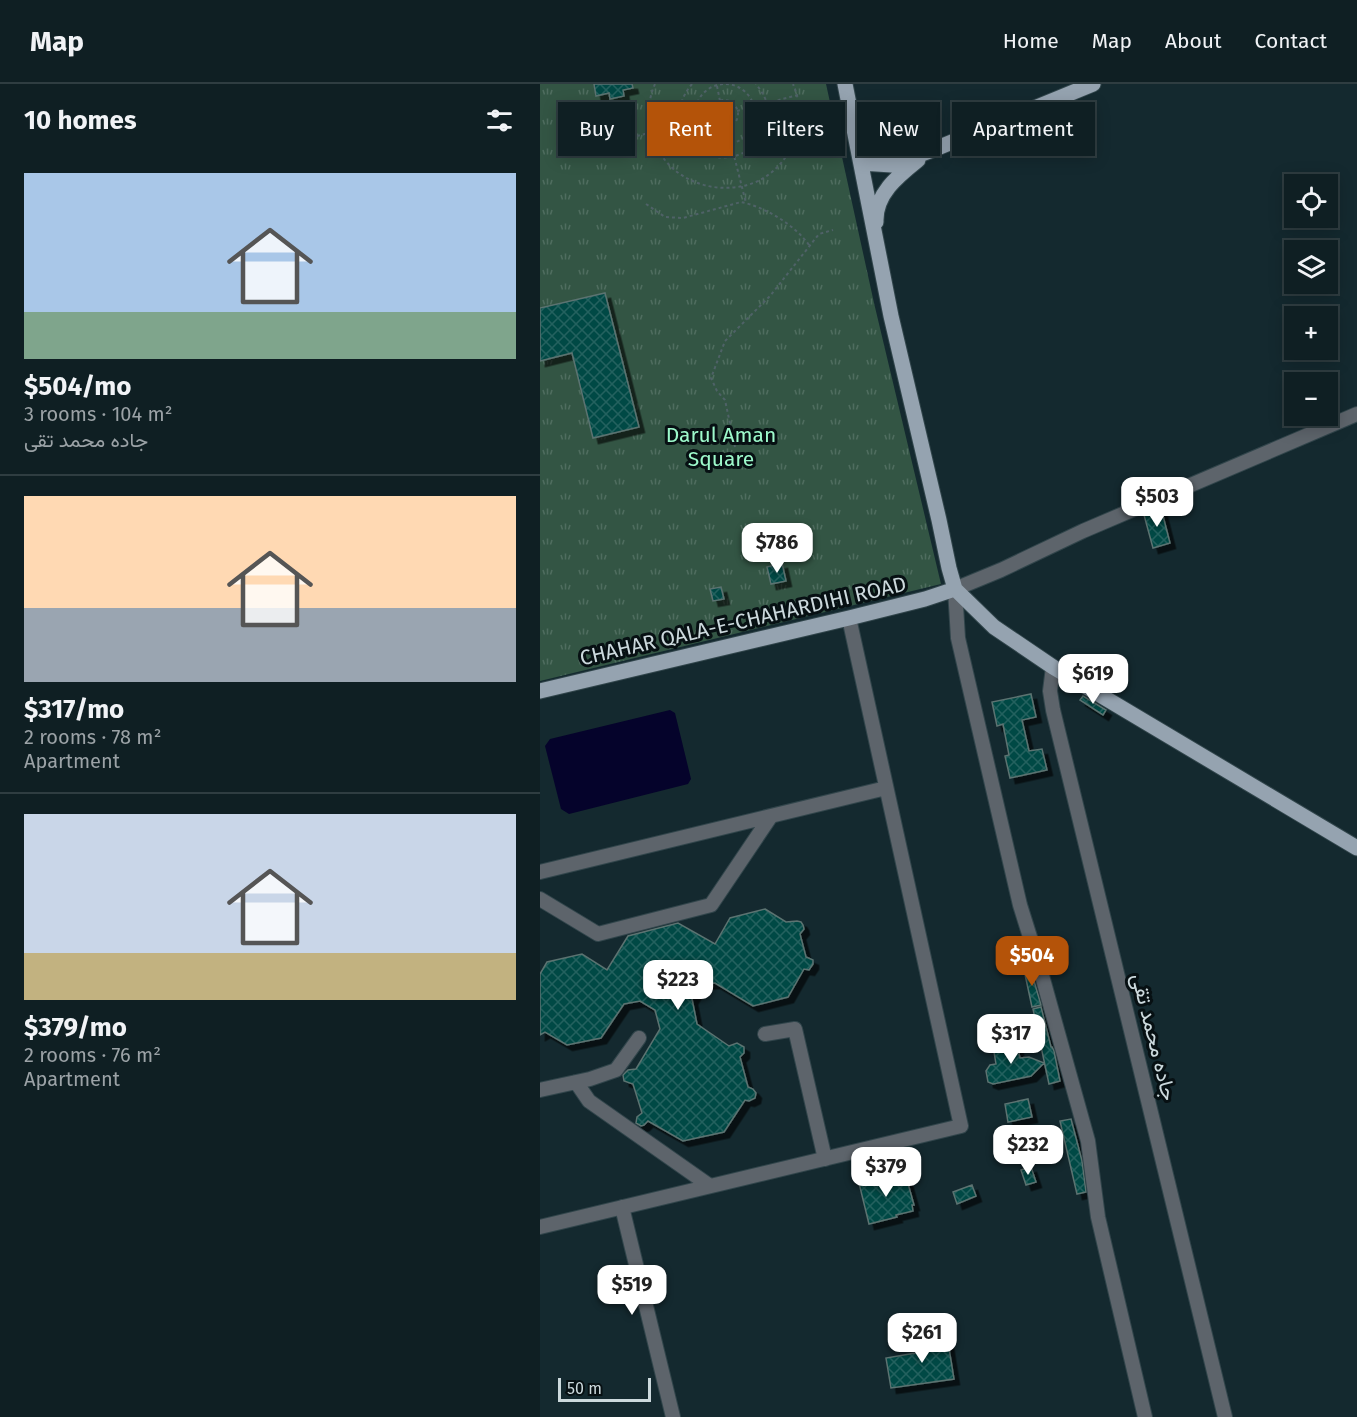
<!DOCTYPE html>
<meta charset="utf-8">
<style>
:root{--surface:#0f1f23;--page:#1d2c30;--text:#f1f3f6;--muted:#9ba2a6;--line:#2f3d41;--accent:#b45309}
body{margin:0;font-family:"Fira Sans",Vazirmatn,sans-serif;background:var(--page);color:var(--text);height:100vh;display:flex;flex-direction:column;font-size:22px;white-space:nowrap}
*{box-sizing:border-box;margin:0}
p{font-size:20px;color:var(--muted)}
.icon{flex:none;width:33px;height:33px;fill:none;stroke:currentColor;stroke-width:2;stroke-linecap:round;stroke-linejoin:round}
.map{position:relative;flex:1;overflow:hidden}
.details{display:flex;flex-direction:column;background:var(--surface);width:540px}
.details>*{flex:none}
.guide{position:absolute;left:18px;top:18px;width:570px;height:54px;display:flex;gap:12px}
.tools{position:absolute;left:744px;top:90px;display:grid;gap:12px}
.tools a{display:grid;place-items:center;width:54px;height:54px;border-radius:0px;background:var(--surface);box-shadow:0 3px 15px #0003,0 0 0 2px var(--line);font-size:30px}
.scale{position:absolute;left:18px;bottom:15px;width:93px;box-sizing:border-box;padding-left:6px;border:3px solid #ccd9dd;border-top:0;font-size:16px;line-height:21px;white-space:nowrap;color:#ccd9dd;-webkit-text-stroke:4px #071013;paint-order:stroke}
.price{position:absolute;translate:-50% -51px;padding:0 14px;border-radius:12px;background:#fff;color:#222;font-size:20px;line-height:39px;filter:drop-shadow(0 2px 3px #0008)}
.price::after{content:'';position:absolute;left:50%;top:36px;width:18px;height:14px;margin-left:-9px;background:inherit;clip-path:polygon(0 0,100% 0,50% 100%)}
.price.selected{background:var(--accent);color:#fff}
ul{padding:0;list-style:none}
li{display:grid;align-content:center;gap:12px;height:318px;padding:0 24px}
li+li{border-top:2px solid var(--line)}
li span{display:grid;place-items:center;height:186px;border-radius:0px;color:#555}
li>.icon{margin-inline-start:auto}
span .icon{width:108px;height:108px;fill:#fffc;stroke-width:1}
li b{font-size:26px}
h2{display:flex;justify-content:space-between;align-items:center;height:72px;padding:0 24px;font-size:26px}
.tag{padding:0 21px;border-radius:0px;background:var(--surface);box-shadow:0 3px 15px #0003,0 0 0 2px var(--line);font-size:21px;line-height:54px}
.tag.selected{background:var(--accent);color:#fff}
header{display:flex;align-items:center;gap:36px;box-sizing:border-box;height:84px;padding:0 30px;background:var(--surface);border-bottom:2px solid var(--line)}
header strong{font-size:28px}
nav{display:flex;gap:33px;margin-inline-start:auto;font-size:21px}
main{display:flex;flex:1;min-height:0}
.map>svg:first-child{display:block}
.park{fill:url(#park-tufts)}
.water{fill:#05032b}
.building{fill:url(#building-cross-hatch);stroke:#5b7371;stroke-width:1.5;filter:url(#shadow)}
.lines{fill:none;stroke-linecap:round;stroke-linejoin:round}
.minor-casing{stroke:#31454b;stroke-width:16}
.major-casing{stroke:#31454b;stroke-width:17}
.path{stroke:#4f6267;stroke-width:2;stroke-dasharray:3 3;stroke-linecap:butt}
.minor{stroke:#5d646b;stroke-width:14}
.major{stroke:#95a3b0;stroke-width:15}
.labels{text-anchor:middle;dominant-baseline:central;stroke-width:6;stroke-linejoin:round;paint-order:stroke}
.park-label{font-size:21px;fill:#9df9cb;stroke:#071013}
.street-label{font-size:21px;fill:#ccd9dd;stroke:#071013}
</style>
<header>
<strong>Map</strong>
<nav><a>Home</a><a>Map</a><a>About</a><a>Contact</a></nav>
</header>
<main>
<section class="details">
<h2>10 homes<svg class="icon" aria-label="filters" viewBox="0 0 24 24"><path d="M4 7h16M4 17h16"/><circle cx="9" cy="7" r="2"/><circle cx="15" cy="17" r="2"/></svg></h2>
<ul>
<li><span style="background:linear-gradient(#a9c7e8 75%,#7fa58c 0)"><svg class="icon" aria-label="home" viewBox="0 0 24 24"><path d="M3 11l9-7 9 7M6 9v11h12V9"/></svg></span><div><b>$504/mo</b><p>3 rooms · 104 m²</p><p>جاده محمد تقی</p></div></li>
<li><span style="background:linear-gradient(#ffd9b3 60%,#9aa5b1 0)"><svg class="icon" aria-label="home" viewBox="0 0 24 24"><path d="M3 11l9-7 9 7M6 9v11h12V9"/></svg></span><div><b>$317/mo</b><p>2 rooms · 78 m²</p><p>Apartment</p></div></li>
<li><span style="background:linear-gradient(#c9d6e8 75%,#c2b280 0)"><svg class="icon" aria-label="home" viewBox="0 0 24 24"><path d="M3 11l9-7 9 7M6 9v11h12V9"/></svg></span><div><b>$379/mo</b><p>2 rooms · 76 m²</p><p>Apartment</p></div></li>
</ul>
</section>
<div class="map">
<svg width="817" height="1333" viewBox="0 0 817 1333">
<defs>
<pattern id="park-tufts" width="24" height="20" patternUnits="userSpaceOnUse" patternTransform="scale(1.5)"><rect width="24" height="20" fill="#354"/><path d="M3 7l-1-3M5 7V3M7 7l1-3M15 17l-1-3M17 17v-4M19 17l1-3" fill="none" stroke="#4f6d5f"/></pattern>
<pattern id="building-cross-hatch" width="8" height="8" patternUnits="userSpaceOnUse" patternTransform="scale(1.5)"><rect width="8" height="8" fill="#004844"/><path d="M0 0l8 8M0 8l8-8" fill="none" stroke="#24625f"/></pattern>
<filter id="shadow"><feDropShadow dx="5.5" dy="5.5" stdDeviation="0" flood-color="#0009"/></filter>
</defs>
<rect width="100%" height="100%" fill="#14292f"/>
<!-- park -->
<path class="park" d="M0 0H286L334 219 401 500 0 597Z"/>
<!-- water -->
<path class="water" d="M173 30a11 11 0 1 1 22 0a11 11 0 1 1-22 0Z
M130 626 135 629 151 695 148 700 29 730 21 725 5 662 10 655Z"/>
<!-- building -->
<path class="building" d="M54 0H92L93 4 83 6 84 12 70 15 69 9 56 12Z
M65 209 99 343 53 354 32 269 0 277V224Z
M621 424 630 459 613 464 604 431Z
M242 479 246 497 231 500 227 483Z
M181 503 184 515 173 517 170 505Z
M491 610 496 633 482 636 489 667 502 665 507 686 470 694 465 672 469 671 463 640 457 642 452 618Z
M543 612 566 626 563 631 540 616Z
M225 825 246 838 257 837 261 838 263 841 264 845 260 850 266 873 273 876V880L269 886 264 885 248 913 213 922 175 899 161 900 152 915 157 940 189 962 197 959 204 963V969L200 973 208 1003 213 1005 216 1009 215 1014 209 1017 205 1016 184 1048 143 1057 108 1037 104 1041 101 1042 96 1039 97 1033 102 1029 93 1000 84 997 83 991 88 986 96 985 120 945 115 926 100 917 84 920 61 954 27 961 5 948 0 951V890L7 878 42 870 67 886 88 852 138 839 175 860 190 834Z
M489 880 501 921 492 923 483 881Z
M501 923 511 963H512L514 967 520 997 509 1000 493 925Z
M470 957 477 961 480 974 489 973 504 979 491 992 453 1000 448 998 446 987 450 981 456 980 454 968 459 960Z
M488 1015 492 1033 468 1038 465 1020Z
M531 1035 542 1077 546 1108 537 1110 520 1037Z
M491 1083 496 1098 486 1101 481 1086Z
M361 1088 364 1097 367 1096 374 1121H372L373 1127 356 1131 357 1133 329 1140 319 1099Z
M432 1101 436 1112 417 1120 413 1108Z
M407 1252 414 1295 351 1304 346 1274 381 1268V1253Z"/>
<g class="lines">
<defs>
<path id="minor" d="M513 583 510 607 513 626 685 1333
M0 788 346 704
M0 815 58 850 171 821 231 732
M225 950 255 945 285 1075
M36 998 49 1017 170 1102
M0 1006 50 995 76 986 99 954
M82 1123 133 1333
M0 1143 421 1042 309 534
M605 1333 558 1133 548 1057 501 888 480 821 418 554 415 505 461 486 543 447 817 330"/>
<path id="major" d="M305 0 351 232 399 436 409 484 415 505 454 543 513 583 817 764
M313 29C332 57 354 64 387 67
M321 79 352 81 390 67 553 0
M336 138C335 110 358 92 378 76
M0 607 309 534 385 515 415 505"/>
</defs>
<!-- minor casing -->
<use href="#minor" class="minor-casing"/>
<!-- major casing -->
<use href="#major" class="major-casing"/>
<!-- path -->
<path class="path" d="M115 0C107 17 107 41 115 58 118 63 120 70 124 75 145 102 184 111 216 98 253 81 269 36 253 0
M152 0C142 12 136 27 142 43 164 103 250 65 224 12 222 8 219 4 216 0
M155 30a30 30 0 1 1 60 0a30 30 0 1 1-60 0Z
M177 2 180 17
M170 30a14 14 0 1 1 28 0a14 14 0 1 1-28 0Z
M197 27 258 11
M187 44 206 119
M97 52 170 34
M106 120 125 133 143 134 201 118C225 123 255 141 269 161
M195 363 185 316 177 307 171 294 185 257 230 212 279 150 293 146"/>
<!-- minor -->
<use href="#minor" class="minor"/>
<!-- major -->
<use href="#major" class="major"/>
</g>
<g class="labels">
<!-- park labels -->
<g class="park-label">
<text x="181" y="351">Darul Aman<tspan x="181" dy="24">Square</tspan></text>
</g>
<!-- street labels -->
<g class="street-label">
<text transform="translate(203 537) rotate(-13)">CHAHAR QALA-E-CHAHARDIHI ROAD</text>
<text transform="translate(614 953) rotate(76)">جاده محمد تقی</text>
</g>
</g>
</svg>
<div class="tools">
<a><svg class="icon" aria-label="locate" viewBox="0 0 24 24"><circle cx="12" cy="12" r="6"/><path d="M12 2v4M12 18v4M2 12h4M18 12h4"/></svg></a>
<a><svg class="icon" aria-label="layers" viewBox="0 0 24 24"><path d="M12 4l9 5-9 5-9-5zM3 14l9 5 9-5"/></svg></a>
<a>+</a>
<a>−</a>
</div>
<div class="scale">50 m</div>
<b class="price" style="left:617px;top:444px">$503</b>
<b class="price" style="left:237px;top:490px">$786</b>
<b class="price" style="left:553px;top:621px">$619</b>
<b class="price selected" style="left:492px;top:903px">$504</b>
<b class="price" style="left:138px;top:927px">$223</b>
<b class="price" style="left:471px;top:981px">$317</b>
<b class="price" style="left:488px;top:1092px">$232</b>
<b class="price" style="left:346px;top:1114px">$379</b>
<b class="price" style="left:92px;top:1232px">$519</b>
<b class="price" style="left:382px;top:1280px">$261</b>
<div class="guide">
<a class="tag">Buy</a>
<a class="tag selected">Rent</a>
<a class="tag">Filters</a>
<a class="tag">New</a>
<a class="tag">Apartment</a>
</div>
</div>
</main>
